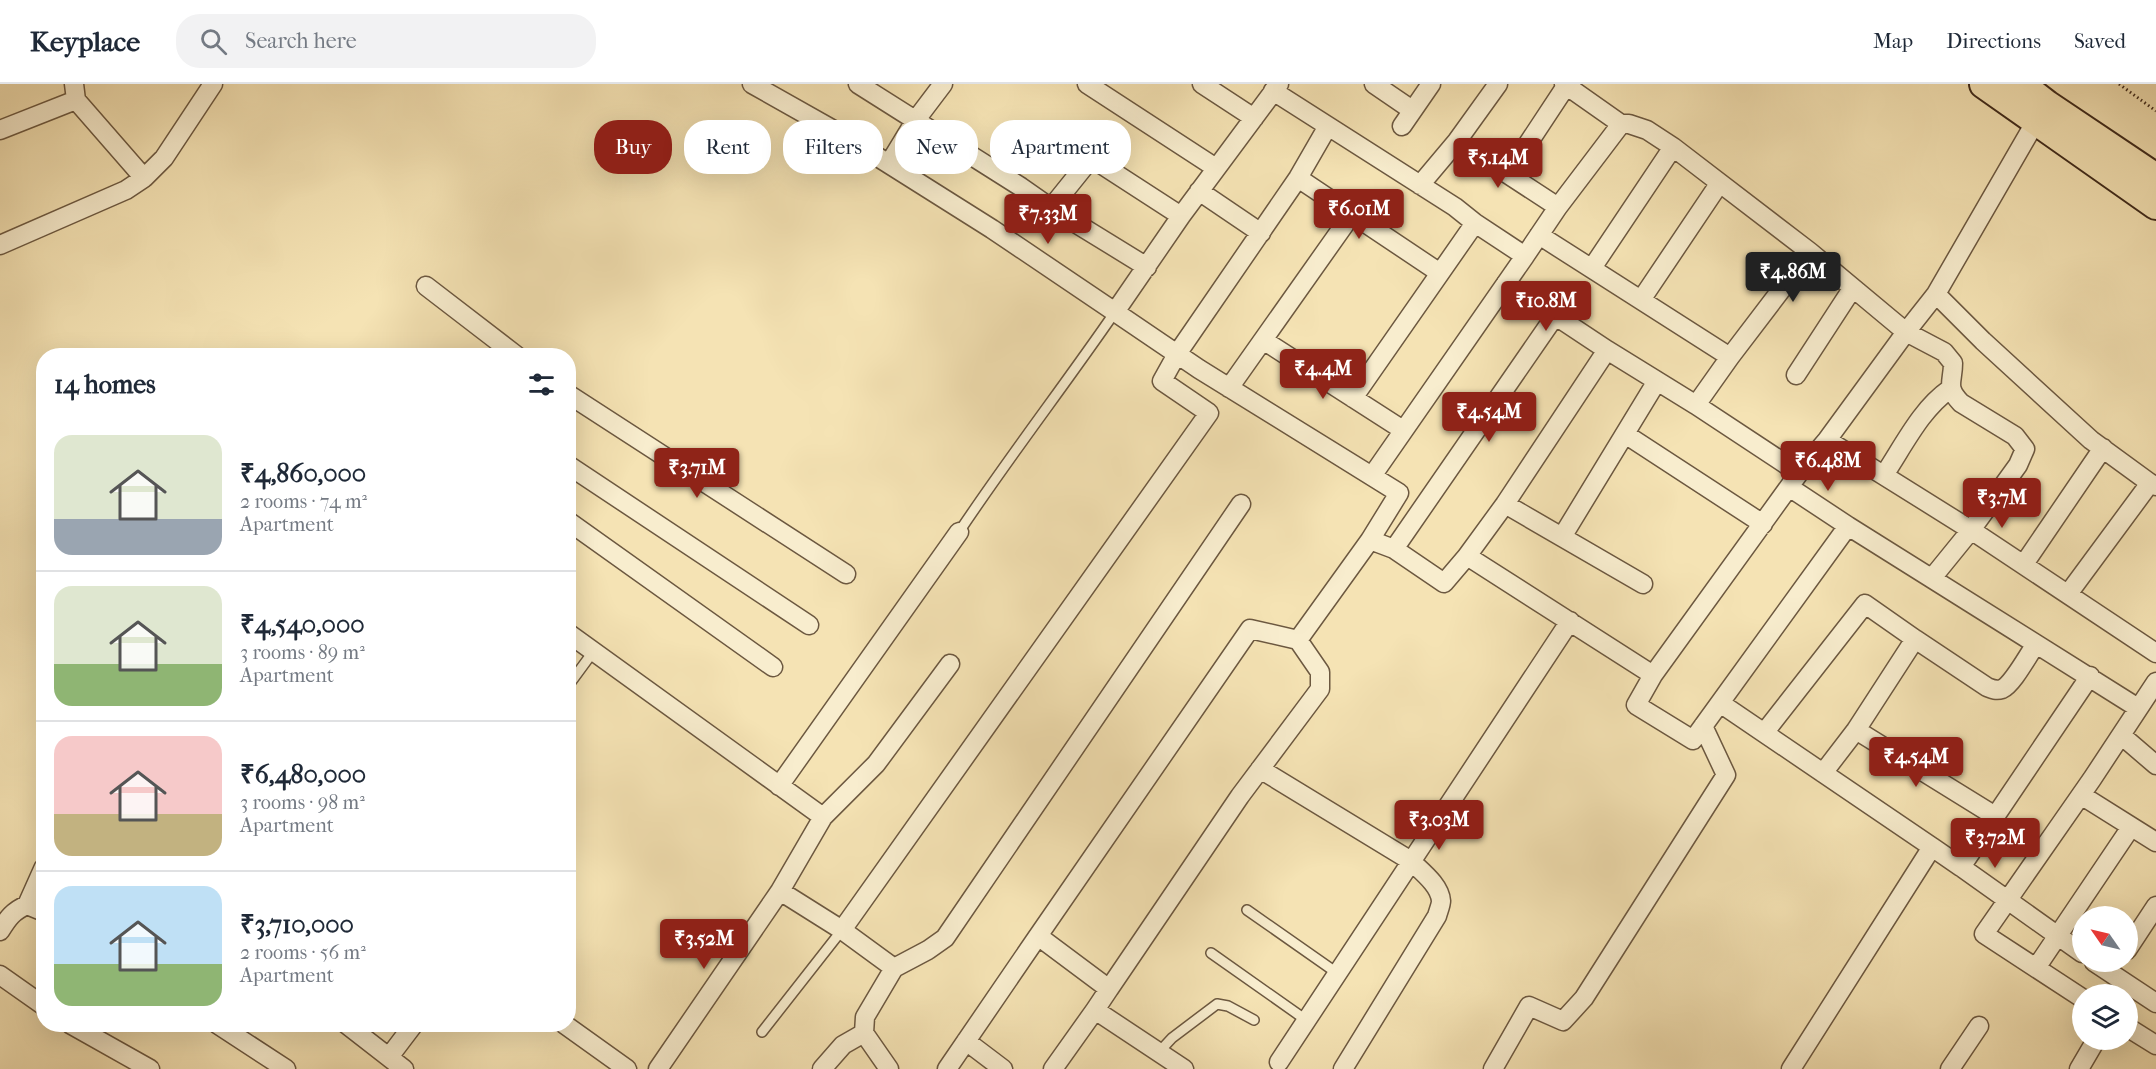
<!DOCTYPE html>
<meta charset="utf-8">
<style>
:root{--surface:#fff;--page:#f2f2f3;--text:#1f2937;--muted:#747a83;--line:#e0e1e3;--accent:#8f2418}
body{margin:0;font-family:"IM FELL French Canon",serif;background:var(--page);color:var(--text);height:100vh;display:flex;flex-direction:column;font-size:22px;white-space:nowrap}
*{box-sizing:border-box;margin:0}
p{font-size:20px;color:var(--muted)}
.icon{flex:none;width:33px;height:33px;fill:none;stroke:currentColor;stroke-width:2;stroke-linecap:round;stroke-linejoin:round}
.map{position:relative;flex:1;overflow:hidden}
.panel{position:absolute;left:36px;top:264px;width:540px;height:684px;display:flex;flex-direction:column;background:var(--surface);border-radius:24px;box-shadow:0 6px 24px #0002}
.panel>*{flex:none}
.guide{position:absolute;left:594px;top:36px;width:570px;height:54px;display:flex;gap:12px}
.needle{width:39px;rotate:304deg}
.buttons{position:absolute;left:2072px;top:822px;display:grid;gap:12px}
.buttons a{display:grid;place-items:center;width:66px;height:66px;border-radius:50%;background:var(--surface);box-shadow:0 6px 24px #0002;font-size:30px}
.price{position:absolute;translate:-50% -51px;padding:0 14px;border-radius:6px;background:var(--accent);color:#fff;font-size:20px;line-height:39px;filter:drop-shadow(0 2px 3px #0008)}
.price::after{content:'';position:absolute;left:50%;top:36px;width:18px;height:14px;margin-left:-9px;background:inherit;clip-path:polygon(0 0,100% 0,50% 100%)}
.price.on{background:#222;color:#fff}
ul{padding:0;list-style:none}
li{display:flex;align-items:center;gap:18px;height:150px;padding:0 18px}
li+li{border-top:2px solid var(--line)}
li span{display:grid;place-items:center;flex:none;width:168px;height:120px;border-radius:18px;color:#555}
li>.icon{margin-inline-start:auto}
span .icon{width:72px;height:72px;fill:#fffc;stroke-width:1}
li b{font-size:26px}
h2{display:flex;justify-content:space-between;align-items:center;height:72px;padding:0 18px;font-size:26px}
.pill{padding:0 21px;border-radius:24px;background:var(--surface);box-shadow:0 6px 24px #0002;font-size:21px;line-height:54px}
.pill.on{background:var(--accent);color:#fff}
header{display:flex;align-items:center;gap:36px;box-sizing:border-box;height:84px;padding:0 30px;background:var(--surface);border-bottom:2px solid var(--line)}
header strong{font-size:28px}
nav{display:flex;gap:33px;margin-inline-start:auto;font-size:21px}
.search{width:420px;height:54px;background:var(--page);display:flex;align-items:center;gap:15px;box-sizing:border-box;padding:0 21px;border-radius:24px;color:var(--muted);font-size:22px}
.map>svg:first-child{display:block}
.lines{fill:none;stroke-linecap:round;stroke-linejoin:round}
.service-casing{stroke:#6c5840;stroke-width:12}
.minor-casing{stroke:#6c5840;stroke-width:21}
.primary-casing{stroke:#3e291a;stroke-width:32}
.path{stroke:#3e291a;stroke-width:3;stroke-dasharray:1.5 3;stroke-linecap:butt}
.service{stroke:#f8edce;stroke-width:9}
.minor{stroke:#f8edce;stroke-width:18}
.primary{stroke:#f5e3b4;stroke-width:28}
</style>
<header>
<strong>Keyplace</strong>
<div class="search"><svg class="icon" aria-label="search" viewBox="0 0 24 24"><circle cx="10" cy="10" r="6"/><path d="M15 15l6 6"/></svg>Search here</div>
<nav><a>Map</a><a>Directions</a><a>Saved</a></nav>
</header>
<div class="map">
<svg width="2156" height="985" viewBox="0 0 2156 985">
<rect width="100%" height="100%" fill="#f5e3b4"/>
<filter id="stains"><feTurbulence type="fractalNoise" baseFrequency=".00333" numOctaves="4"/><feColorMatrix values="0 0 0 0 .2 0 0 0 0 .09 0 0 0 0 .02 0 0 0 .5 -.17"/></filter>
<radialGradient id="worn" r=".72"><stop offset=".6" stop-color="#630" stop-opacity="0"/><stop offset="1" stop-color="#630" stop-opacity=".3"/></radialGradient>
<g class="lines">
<defs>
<path id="service" d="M959 448C1009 373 1064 302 1115 228
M568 602 593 568
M1247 826 1337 889
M1211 869 1306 936
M762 948 842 846
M1159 968 1172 954 1217 920 1228 922 1254 936"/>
<path id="minor" d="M752 0 846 53 992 145 1115 228 1181 132 1279 0
M858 0 1021 103 1051 124 1084 83 1093 75 1181 132
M1087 0 1216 84
M1202 0 1254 34
M1374 0 1412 26
M1564 0 1621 40H1629L1647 46 1673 63 1810 168
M1273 7 1455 123 1475 139 1525 172 1558 123 1621 40
M2036 37 1936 210 1983 257 2091 356 2150 399 2156 402
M1402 42 1431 0
M0 46 76 16
M1457 57 1558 123
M889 80 915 37 943 0
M1508 90 1566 2
M144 94 164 74 213 0
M1298 94 1440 189
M1420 101 1457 57 1498 0
M1199 107 1261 149
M1051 124 1147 183
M1539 151 1730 273
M0 161 126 106 144 94 76 16 74 0
M1592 184 1673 63
M1506 199 1607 266
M426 202 517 272
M1936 210 1906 248 1827 356 1799 389 1653 591 1636 621 1693 656 1848 442 2138 624
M1641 216 1719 100
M1115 228 1199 285 1399 409 1370 456 1298 556 1250 545 1038 852 1109 905 1095 926 1184 985
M1263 256 1403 346
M1796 291 1852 205
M1229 304 1352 130
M568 310 846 490
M1353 314 1475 139
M1696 321 1730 273 1810 168 1906 248 1944 268 1953 279C1953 299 1945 302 1961 319L2015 352 2025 365 2018 381 1971 446 1932 494
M1625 350 1763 440
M1827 356 1971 446 2156 569
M568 381 809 541
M1884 391C1904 361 1921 325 1950 305
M1372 392 1525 172
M1789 403 1848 442
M1505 420 1643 500
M568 437 773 583
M1562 453 1657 297
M1370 456 1394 465 1444 499 1467 472 1653 591
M1394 465 1555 232
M1467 472 1505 420 1607 266 1696 321 1799 389
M2024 480 2103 364
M2068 510 2150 399
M568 549 823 733 780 807 842 846 894 884 865 933 864 949 889 985
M1915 555 1987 603C1992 605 1996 607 2002 605 2013 600 2028 571 2036 560
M1720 619 1932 763 1791 985
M1856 646 1995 732
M1764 649 1865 520 1915 555 1856 646 1823 689
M2121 651 2156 681
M1260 685 1411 777C1421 787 1440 801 1441 817 1441 821 1438 828 1437 832L1343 985
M779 702 959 448
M2081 711 2156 758
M823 733 876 680 950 580
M1932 763 1961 783 2090 592
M1961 783 2082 869
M27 821 44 783
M842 846 1209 329 1162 297 1177 270 1298 94 1328 42
M0 847C8 834 13 827 27 821L44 828
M2127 866 2156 822
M2094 878 2156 919
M894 884 928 866 945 854 1241 420
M2036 884 2131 743
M0 891 44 922
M1109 905 1240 712 1320 605V588L1298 556
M2082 914 1984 850 2092 695 2156 598
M70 940 150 985
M217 940 286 985
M346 940 404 985
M564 940 627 985
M2127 943 2156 961
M966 957 1003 985
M389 973 414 940
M1279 978 1570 537
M658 985 780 807
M822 985 843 961 864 949
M947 985 1038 852
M1053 985 1095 926
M1493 985 1529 922 1563 937 1584 914 1726 691 1703 642
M1950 985 1979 942
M2079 985 2096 956"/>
<path id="primary" d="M1984 0 2156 121
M2020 0 2047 21 2156 94"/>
</defs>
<!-- service casing -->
<use href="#service" class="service-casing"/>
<!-- minor casing -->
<use href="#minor" class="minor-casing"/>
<!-- primary casing -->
<use href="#primary" class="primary-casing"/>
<!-- path -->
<path class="path" d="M2119 0 2156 27"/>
<!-- service -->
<use href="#service" class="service"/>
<!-- minor -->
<use href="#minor" class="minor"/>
<!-- primary -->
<use href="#primary" class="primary"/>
</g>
<rect width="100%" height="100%" filter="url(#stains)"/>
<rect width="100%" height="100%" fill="url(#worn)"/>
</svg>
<div class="buttons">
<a><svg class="needle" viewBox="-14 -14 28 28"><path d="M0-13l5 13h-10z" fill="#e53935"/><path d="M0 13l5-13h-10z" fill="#747a83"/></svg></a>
<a><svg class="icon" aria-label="layers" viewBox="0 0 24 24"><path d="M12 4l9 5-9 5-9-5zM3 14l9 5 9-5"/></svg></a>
</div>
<b class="price" style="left:1498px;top:105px">₹5.14M</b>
<b class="price" style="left:1359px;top:156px">₹6.01M</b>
<b class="price" style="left:1048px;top:161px">₹7.33M</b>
<b class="price on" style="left:1793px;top:219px">₹4.86M</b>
<b class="price" style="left:1546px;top:248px">₹10.8M</b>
<b class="price" style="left:1323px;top:316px">₹4.4M</b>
<b class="price" style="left:1489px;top:359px">₹4.54M</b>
<b class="price" style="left:1828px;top:408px">₹6.48M</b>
<b class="price" style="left:697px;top:415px">₹3.71M</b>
<b class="price" style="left:2002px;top:445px">₹3.7M</b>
<b class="price" style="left:1916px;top:704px">₹4.54M</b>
<b class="price" style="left:1439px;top:767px">₹3.03M</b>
<b class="price" style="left:1995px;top:785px">₹3.72M</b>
<b class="price" style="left:704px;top:886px">₹3.52M</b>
<div class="guide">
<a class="pill on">Buy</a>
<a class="pill">Rent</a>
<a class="pill">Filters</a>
<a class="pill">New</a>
<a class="pill">Apartment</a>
</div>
<section class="panel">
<h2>14 homes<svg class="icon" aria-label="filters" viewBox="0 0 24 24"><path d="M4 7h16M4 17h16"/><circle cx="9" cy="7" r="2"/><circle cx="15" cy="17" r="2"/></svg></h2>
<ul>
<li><span style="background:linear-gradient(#dfe7d0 70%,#9aa5b1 0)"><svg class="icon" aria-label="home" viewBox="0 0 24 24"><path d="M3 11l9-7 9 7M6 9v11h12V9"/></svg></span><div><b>₹4,860,000</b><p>2 rooms · 74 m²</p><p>Apartment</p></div></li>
<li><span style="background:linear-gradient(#dfe7d0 65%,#8fb573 0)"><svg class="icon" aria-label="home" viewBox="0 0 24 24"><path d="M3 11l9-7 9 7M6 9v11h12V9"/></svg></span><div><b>₹4,540,000</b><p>3 rooms · 89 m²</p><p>Apartment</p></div></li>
<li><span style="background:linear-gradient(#f6c9c9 65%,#c2b280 0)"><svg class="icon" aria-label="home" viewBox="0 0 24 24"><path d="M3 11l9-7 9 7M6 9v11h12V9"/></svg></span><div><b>₹6,480,000</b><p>3 rooms · 98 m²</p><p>Apartment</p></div></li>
<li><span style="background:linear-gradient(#bfe0f5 65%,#8fb573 0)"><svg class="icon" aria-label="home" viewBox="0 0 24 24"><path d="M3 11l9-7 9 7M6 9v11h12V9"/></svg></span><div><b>₹3,710,000</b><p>2 rooms · 56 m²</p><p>Apartment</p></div></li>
</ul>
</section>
</div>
